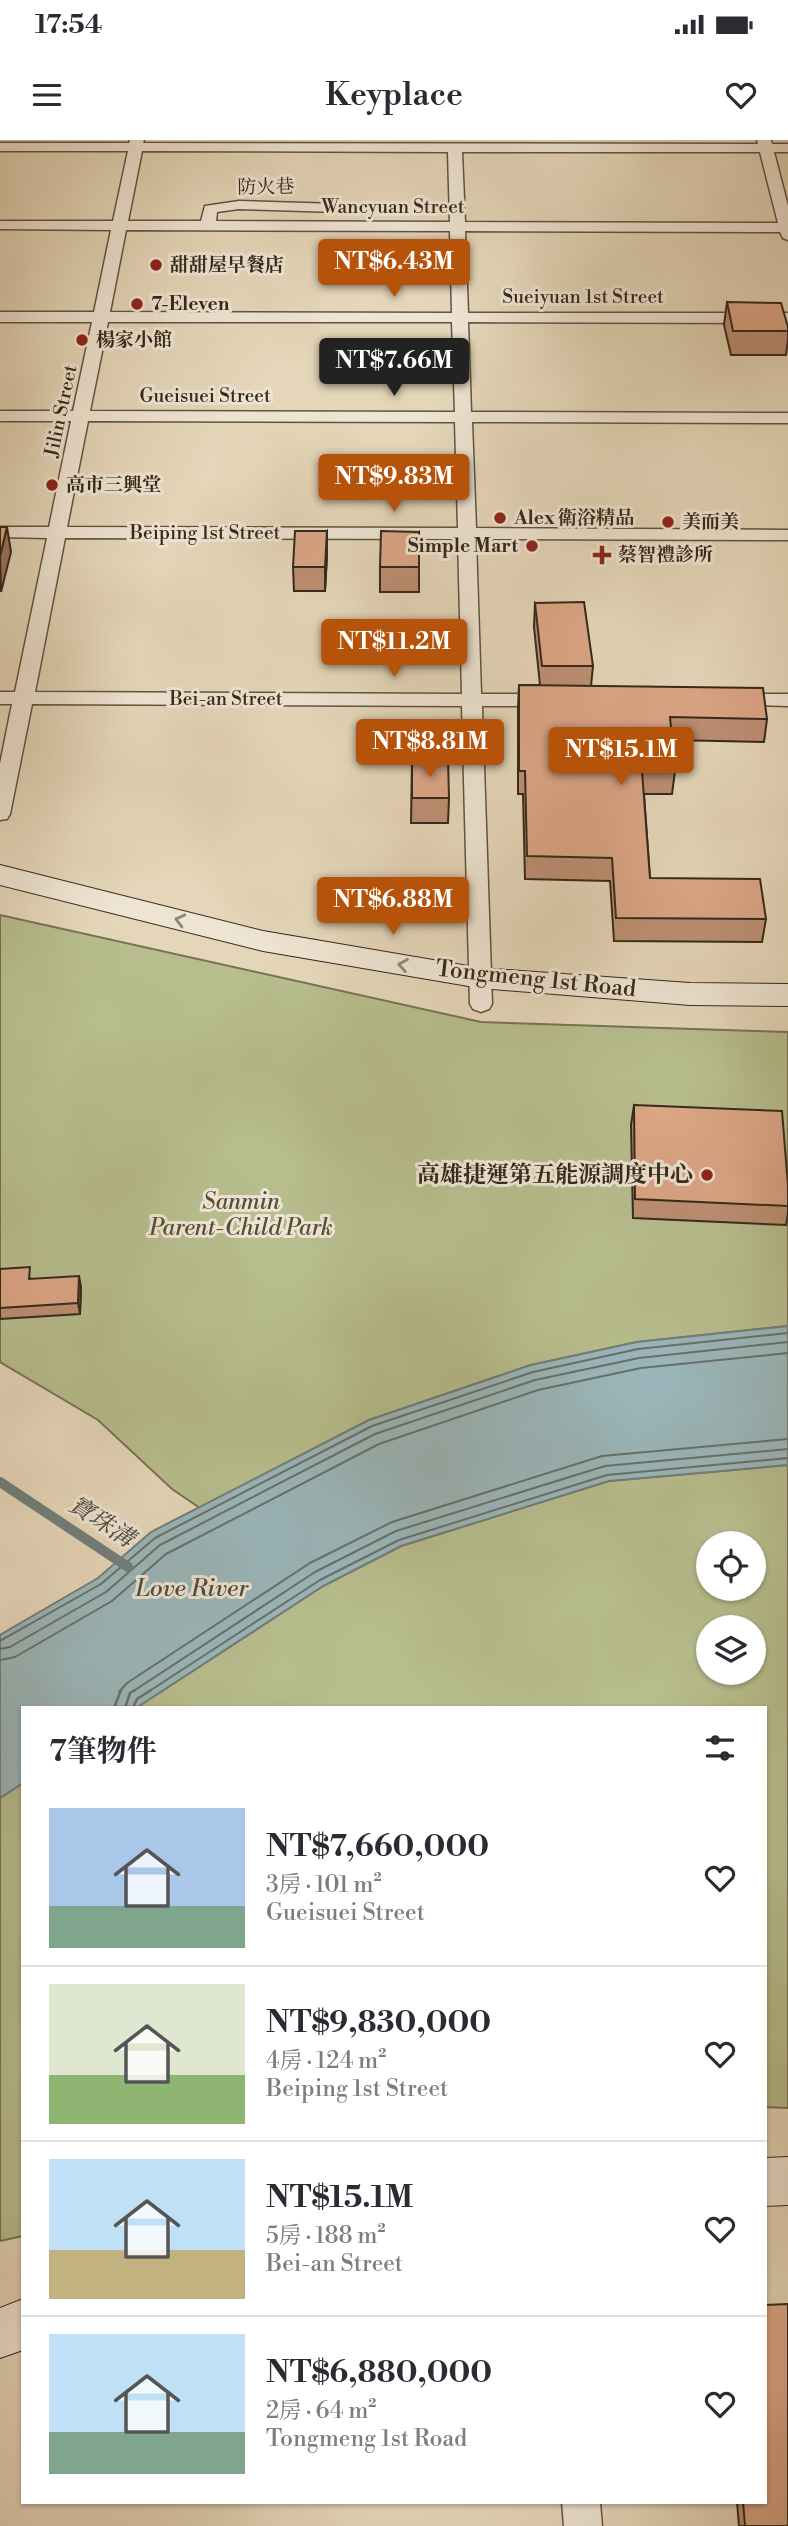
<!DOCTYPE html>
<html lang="zh-TW">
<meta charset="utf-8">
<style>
:root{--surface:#fff;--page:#f2f2f3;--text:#2b2b33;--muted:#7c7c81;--line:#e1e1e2;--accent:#b45309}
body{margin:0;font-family:"Libre Bodoni","Noto Serif TC",serif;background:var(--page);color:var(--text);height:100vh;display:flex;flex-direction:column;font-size:26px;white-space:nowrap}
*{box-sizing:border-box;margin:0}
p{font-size:23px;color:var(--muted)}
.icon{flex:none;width:38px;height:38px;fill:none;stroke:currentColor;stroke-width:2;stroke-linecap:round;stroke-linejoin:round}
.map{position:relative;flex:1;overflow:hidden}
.drawer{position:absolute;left:21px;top:1566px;width:746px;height:798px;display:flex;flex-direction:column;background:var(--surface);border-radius:0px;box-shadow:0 2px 5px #0004}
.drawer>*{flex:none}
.buttons{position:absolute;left:696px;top:1391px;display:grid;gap:14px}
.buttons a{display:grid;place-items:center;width:70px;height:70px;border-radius:50%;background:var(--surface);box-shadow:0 2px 5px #0004;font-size:35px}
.price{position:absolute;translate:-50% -60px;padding:0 16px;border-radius:7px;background:var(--accent);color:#fff;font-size:23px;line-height:46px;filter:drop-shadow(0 2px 4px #0008)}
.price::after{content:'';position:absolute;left:50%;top:42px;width:21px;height:16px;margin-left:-10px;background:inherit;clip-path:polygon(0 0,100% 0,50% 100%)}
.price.active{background:#222;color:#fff}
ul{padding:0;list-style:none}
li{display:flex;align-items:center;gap:21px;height:175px;padding:0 28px}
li+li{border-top:2px solid var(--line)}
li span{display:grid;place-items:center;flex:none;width:196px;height:140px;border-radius:0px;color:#555}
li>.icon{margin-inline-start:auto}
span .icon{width:84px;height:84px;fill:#fffc;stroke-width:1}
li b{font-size:30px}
h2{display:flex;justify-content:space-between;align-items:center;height:84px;padding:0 28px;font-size:30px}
.status{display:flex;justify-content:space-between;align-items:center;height:49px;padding:0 35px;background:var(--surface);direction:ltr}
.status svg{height:19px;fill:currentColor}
header{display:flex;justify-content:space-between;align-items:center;height:91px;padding:0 28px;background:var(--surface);font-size:32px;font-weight:600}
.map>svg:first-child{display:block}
.green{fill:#b7bd8d;stroke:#767354;stroke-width:2;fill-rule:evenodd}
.water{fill:#9ab6ba;stroke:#717e7a;stroke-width:2}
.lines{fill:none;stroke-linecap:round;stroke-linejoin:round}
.shore-far1{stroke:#67706a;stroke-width:2}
.shore{stroke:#67706a;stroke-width:2.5}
.stream{stroke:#717e7a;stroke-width:10}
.street-casing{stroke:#605442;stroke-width:3}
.secondary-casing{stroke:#34291b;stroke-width:2}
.street{fill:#eee4d2;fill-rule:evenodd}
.secondary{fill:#eee4d2;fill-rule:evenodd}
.wall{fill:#bd8f74;stroke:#34291b;stroke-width:2}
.shaded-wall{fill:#9a745e;stroke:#34291b;stroke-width:2}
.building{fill:#dca687;stroke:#34291b;stroke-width:2}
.oneway{stroke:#918676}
.poi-dot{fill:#8f2418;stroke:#eee4d2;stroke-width:2.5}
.labels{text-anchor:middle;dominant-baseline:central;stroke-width:6;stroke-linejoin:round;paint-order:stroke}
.far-street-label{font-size:19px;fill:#34291b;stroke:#eee4d2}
.far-poi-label{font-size:19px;font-weight:bold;fill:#34291b;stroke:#eee4d2;text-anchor:start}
.street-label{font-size:23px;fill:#34291b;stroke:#eee4d2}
.poi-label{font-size:23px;font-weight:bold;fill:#34291b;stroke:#eee4d2;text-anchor:end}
.park-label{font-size:23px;font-style:italic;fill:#554e38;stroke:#eee4d2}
.water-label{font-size:24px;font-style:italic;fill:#4e4c43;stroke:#eee4d2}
</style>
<div class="status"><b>17:54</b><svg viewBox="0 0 49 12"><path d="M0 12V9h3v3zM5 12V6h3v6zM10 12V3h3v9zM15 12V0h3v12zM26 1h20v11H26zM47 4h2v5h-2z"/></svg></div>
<header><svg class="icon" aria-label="menu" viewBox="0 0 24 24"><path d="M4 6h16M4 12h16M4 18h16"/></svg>Keyplace<svg class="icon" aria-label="heart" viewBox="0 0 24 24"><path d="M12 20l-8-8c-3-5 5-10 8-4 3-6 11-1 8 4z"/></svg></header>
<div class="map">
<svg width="788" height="2386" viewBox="0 0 788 2386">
<rect width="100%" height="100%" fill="#e5d6b9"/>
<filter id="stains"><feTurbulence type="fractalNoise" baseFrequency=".00286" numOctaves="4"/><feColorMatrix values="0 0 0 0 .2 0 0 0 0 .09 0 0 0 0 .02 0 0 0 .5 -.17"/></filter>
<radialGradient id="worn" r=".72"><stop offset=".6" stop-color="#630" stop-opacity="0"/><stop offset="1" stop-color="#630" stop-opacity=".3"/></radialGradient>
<!-- green -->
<path class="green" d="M0 775 481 882 788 892V1186L637 1202 531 1225 369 1280 200 1368 172 1349 98 1280 0 1222Z
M788 1325V1968L765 1967V1568H136L323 1446 401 1406 609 1341ZM709 1404H754V1449H709ZM709 1488H754V1533H709Z
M23 1643V2096L0 2101V1658Z"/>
<!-- water -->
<path class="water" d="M788 1186V1325L609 1341 401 1406 323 1446 136 1568H23V1643L0 1658V1495L98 1438 151 1392 369 1280 531 1225 637 1202Z"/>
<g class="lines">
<!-- shore-far1 -->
<path class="shore-far1" d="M0 1501 101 1444 155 1398 372 1286 533 1232 638 1209 788 1193
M0 1509 10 1507 106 1452 160 1405 375 1294 535 1240 639 1218 788 1202
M0 1520 15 1517 112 1461 166 1414 379 1304 538 1250 641 1228 788 1213
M119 1552 127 1543 310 1423 392 1382 602 1316 788 1299
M132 1552 315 1432 396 1391 605 1326 788 1309
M148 1552 320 1440 399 1400 607 1335 788 1318"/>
<!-- shore -->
<path class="shore" d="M114 1568 121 1550
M125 1568 130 1553 135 1550
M133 1568 137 1559 151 1550"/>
<!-- stream -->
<path class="stream" d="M0 1342 128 1427"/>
<defs>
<path id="street" d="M130 0H144L143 3 758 4 757 0H771L772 4H788V12H774L788 66V100L783 98 780 92 465 91 468 173H788V183L468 182 471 272 788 273V283L472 282 476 388 788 390V400L476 399 481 554H555L562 556 565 560 562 564 555 566H482L492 864 489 869 481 872 473 869 470 864 462 566 32 564 10 674 7 679 0 680V624L12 564H0V552H15L47 398 0 397V387H49L71 281H0V271H73L92 182H0V172H94L111 90 0 89V81H113L128 11H0V3H129ZM142 11 448 12 450 82 216 81 217 72 239 69 338 72 345 68 338 64 239 61 205 66 201 81H128ZM462 12H760L778 83 465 82ZM126 90 450 91 452 173 110 172ZM108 182H452L455 272 90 271ZM88 281 455 282 458 388 67 387ZM65 398 458 399 462 554 35 552Z
M730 554H788V566L723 564 720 560 723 556Z
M562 2362H600L602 2386H564Z"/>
<path id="secondary" d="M0 725 263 791 480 828 690 843 788 844V866L690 865 480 848 263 811 0 745Z
M788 2017V2065L765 2066V2018Z
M23 2159V2210L0 2218V2168Z"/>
</defs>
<!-- street casing -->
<use href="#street" class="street-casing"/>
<!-- secondary casing -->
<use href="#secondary" class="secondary-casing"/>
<!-- street -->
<use href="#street" class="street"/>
<!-- secondary -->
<use href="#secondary" class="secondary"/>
</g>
<!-- wall -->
<path class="wall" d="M727 162 788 187V199L786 215H731L724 185Z
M327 391V415L325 451H294L293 427Z
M419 392V452H380V427Z
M535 463 593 526 591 546 767 579 764 602 672 600 675 631 672 654H644L650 738 766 779 762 802 614 801 610 741 525 739 523 654H518V568L519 545H540L534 487Z
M412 619 449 658 448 683H411Z
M634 965 788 1046V1073L786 1085 633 1078 631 985Z
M0 1129 32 1139 81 1147 80 1174 0 1179Z
M737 2362H765L788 2386H739Z"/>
<!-- shaded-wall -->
<path class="shaded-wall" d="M7 387 11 412 1 452 0 416Z
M327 391V415L325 451V427Z
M79 1136 81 1147 80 1174 78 1163Z"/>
<!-- building -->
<path class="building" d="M727 162 781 163 788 187V191H733Z
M0 387H7L0 416Z
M295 391H327L325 427H293Z
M381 391 419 392V427H380Z
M584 462 593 526H542L535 463Z
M519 545 763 548 767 579 670 577 675 631H642L650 738 760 739 766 779 616 778 612 718 527 716 525 631H519Z
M412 619H448L449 658H412Z
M634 965 782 971 788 1046V1066L635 1059Z
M30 1127 29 1139 79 1136 78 1163 0 1168V1129Z
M788 2164V2386H745L743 2362H765V2165Z"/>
<!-- one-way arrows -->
<defs><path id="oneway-chevron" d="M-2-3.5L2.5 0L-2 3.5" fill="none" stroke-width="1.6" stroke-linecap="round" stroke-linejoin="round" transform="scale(1.75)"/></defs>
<g class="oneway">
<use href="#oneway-chevron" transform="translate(180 780) rotate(-166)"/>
<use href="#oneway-chevron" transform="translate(403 825) rotate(-170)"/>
</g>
<!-- markers -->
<g class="poi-dot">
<circle cx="156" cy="125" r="7"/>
<circle cx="137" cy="164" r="7"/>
<circle cx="82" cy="200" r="7"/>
<circle cx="52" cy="345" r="7"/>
<circle cx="500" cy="378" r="7"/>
<circle cx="668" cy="382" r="7"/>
<circle cx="532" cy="406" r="7"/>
<path d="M598.5 404.5h7v7h7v7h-7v7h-7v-7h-7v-7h7z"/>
<circle cx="707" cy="1035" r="7"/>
</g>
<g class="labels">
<!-- far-street labels -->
<g class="far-street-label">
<text transform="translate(266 47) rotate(-1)">防火巷</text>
<text x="393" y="67">Wancyuan Street</text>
<text x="583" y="157">Sueiyuan 1st Street</text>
<text x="205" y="256">Gueisuei Street</text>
<text transform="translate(61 271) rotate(-78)">Jilin Street</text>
<text x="205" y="393">Beiping 1st Street</text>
<text x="226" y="559">Bei-an Street</text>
</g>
<!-- far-poi labels -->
<g class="far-poi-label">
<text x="170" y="125">甜甜屋早餐店</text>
<text x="151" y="164">7-Eleven</text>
<text x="96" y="200">楊家小館</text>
<text x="66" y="345">高市三興堂</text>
<text x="514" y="378">Alex 衛浴精品</text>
<text x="682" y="382">美而美</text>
<text x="518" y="406" text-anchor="end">Simple Mart</text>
<text x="618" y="415">蔡智禮診所</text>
</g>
<!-- street labels -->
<g class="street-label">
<text transform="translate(536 839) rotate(6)">Tongmeng 1st Road</text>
</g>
<!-- poi labels -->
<g class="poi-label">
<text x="693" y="1035">高雄捷運第五能源調度中心</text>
</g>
<!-- park labels -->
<g class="park-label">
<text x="241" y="1062">Sanmin<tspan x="241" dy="26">Parent-Child Park</tspan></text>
</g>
<!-- water labels -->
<g class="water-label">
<text transform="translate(101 1382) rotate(33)">寶珠溝</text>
<text x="192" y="1449">Love River</text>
</g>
</g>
<rect width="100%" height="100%" filter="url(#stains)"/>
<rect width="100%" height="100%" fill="url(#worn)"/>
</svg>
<div class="buttons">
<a><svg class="icon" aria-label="locate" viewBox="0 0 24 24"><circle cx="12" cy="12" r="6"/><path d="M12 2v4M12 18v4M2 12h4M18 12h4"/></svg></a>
<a><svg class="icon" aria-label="layers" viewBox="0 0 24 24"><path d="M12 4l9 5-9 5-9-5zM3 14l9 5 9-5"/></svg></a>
</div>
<b class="price" style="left:394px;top:159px">NT$6.43M</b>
<b class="price active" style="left:394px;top:258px">NT$7.66M</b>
<b class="price" style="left:394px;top:374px">NT$9.83M</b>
<b class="price" style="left:394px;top:539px">NT$11.2M</b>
<b class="price" style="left:430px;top:639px">NT$8.81M</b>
<b class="price" style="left:621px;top:647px">NT$15.1M</b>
<b class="price" style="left:393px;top:797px">NT$6.88M</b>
<section class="drawer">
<h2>7筆物件<svg class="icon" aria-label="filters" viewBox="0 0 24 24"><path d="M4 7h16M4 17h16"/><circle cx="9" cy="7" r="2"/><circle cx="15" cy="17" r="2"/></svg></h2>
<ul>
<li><span style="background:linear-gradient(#a9c7e8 70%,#7fa58c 0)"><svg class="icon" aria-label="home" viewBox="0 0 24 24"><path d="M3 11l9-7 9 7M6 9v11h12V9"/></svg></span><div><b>NT$7,660,000</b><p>3房 · 101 m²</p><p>Gueisuei Street</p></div><svg class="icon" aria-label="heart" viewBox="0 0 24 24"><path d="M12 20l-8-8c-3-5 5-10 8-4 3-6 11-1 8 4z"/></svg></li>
<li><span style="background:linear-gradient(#dfe7d0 65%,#8fb573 0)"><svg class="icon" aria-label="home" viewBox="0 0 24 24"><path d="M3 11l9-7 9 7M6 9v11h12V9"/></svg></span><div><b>NT$9,830,000</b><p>4房 · 124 m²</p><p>Beiping 1st Street</p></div><svg class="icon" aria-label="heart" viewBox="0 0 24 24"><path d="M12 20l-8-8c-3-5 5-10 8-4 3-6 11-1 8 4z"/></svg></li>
<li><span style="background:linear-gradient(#bfe0f5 65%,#c2b280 0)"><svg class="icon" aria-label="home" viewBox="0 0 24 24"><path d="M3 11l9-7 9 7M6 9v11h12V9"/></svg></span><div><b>NT$15.1M</b><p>5房 · 188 m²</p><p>Bei-an Street</p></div><svg class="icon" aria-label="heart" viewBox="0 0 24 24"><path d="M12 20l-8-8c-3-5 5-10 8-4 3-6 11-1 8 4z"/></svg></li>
<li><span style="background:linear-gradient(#bfe0f5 70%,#7fa58c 0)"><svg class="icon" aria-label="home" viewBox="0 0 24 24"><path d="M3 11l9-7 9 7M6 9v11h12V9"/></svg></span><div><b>NT$6,880,000</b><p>2房 · 64 m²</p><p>Tongmeng 1st Road</p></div><svg class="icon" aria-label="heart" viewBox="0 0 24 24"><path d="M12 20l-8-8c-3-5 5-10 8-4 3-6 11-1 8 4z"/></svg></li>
</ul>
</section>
</div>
